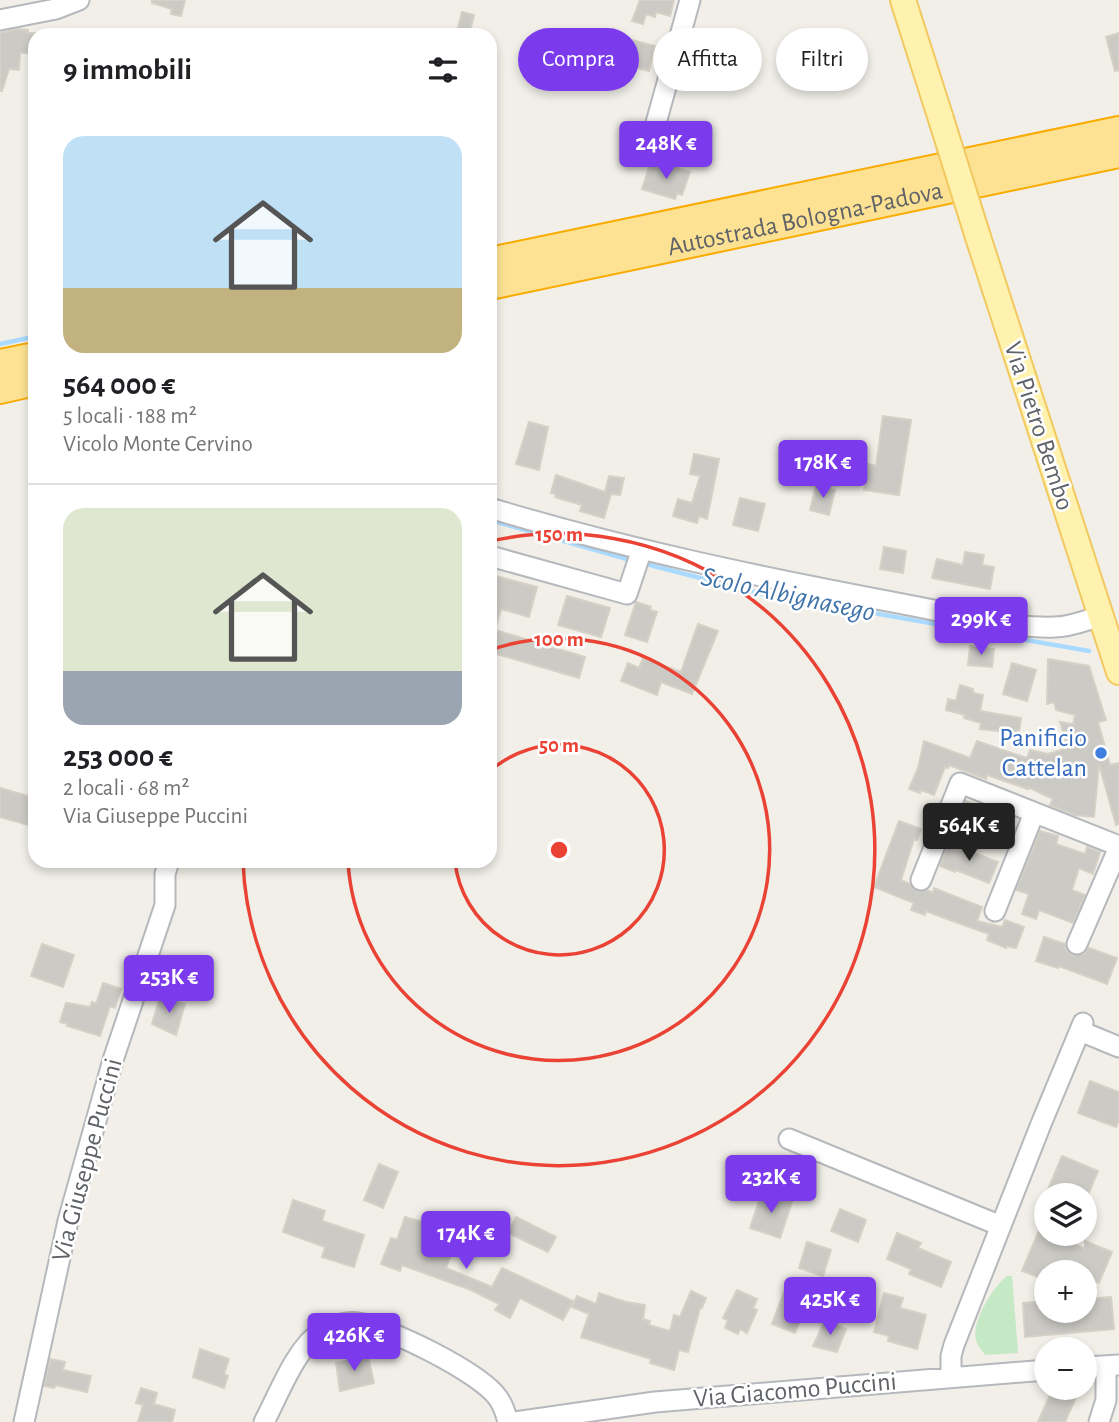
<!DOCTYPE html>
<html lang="it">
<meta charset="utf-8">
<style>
:root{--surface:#fff;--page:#f2f2f2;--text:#202124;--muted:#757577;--line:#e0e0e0;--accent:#7c3aed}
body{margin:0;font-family:"Alegreya Sans",sans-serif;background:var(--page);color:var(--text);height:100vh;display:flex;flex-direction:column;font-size:26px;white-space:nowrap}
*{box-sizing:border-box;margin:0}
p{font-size:23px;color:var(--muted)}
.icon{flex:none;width:38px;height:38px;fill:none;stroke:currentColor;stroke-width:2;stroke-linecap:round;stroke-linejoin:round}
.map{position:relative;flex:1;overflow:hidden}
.panel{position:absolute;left:28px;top:28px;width:469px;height:840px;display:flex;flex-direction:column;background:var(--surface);border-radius:21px;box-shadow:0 4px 10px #0003}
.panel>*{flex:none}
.banner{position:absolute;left:518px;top:28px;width:495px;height:63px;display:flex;gap:14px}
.tools{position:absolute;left:1034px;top:1183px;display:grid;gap:14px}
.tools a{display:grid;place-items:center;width:63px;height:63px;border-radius:50%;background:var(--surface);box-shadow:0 4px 10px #0003;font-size:35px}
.price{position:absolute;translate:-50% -60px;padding:0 16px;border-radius:7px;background:var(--accent);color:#fff;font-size:23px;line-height:46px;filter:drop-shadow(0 2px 4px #0008)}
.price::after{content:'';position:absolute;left:50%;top:42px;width:21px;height:16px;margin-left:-10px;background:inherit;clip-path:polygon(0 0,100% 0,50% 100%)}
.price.selected{background:#222;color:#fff}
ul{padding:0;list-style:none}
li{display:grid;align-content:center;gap:14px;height:371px;padding:0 35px}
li+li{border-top:2px solid var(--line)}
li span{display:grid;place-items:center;height:217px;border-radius:21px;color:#555}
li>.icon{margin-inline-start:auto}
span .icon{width:126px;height:126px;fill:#fffc;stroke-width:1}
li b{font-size:30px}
h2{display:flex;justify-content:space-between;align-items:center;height:84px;padding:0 35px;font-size:30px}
.tag{padding:0 24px;border-radius:32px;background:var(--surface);box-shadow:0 4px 10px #0003;font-size:24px;line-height:63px}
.tag.selected{background:var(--accent);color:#fff}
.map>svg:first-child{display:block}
.green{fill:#c5e8c5}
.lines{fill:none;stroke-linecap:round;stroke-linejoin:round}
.stream{stroke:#aadaff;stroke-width:4.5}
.building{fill:#cccac5;stroke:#d6d1c6;stroke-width:2}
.minor-casing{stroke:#b5b8bc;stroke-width:23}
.major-casing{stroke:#f2c960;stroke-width:28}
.highway-casing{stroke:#f9ab00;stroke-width:32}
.minor{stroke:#fff;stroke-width:19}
.major{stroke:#fff2af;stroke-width:24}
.highway{stroke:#fde293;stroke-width:28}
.major-bridge-casing{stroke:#f2c960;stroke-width:28;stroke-linecap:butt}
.major-bridge{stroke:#fff2af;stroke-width:24}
.ring{fill:none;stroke:#ea4335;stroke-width:3.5}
.shop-dot{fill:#3f7fe0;stroke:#fff;stroke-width:2.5}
.labels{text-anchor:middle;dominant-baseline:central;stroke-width:5;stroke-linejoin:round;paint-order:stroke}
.street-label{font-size:26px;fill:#5f6368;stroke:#fff}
.shop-label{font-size:26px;fill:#366cbe;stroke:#fff;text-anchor:end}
.water-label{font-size:28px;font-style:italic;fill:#4174aa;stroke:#fff}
.centre{fill:#ea4335;stroke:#fff;stroke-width:3.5}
.ring-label{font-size:21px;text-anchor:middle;font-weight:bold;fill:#ea4335;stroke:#fff;stroke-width:5;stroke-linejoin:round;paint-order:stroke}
</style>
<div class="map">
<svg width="1119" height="1422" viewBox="0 0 1119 1422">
<rect width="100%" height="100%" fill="#f1efe8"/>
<!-- green -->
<path class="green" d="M1007 1276H1012L1018 1353 985 1355C983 1351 977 1345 976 1340 971 1322 993 1287 1007 1276Z"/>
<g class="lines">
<!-- stream -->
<path class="stream" d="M0 344 28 338
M490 520 634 561
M642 563 759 593 1089 651"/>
</g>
<!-- building -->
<path class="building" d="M152 0H185L181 16 171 14 172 9 152 3Z
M640 0H674L670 16 656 12 655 17 646 14 643 24 632 21Z
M462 12 474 15 469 35H456Z
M17 29 28 30V33H35V53H20L19 70 9 69 2 91H0V33Z
M697 31 717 37 711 60 690 54Z
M1119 33V70L1115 71 1106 37Z
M632 40 655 46 649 71 626 65Z
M650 164 669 171 671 166 690 172 682 195 677 193 675 199 642 189Z
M883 416 911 420 899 495 864 490 868 464 876 466Z
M529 422 548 427 539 470 516 464Z
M694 454 719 459 707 519 699 516 697 523 673 516 678 499 692 503 700 476 690 474Z
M556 475 605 492 609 476 624 478 620 495 611 494 604 518 580 511 582 505 555 497 556 494 551 493Z
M816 486 835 490 829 515 810 510Z
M740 498 765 504 758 531 733 525Z
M884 547 906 551 903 573 880 569Z
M965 552 984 555 982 565 994 567 990 589 932 578 937 559 963 565Z
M492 575 537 587 529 617 501 609 495 630 585 657 579 678 490 652V582Z
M567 596 610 608 601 637 558 625Z
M636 602 651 607 650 610 657 612 647 642 625 635Z
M698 624 718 631 692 694 661 682 657 695 621 681 628 663 639 668 643 658 681 672Z
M970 646 994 649 992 667 968 665Z
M1048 659 1089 666 1106 720 1098 722 1110 765 1119 763V824L1116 825 1099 764 1094 817 1074 815 1055 807 1050 805 1053 799 1028 787V789L987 775 986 779 949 765 948 768 945 767 934 795 921 790 920 793 909 789 918 768 924 741 970 758 977 741 1027 758 1030 750 1048 754 1068 748 1060 722 1073 724 1075 715 1056 710 1054 702 1047 704Z
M1012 663 1036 670 1027 701 1003 694Z
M960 685 973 689V693L983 695 980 711 1021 718 1019 733 980 729 981 723 964 718 965 715 946 710 948 699 956 701Z
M0 788 35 798V827L0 817Z
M966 801 996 814V812L1014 818 1006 841 957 824Z
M899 821 921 829 917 840 914 839 901 880 910 884 917 892 927 890 933 893 934 888 982 907 977 921 1002 927 1005 920 1024 927 1016 948 1006 946V948L987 940 989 934 950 920 926 911 925 915 911 910 914 903 874 887Z
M1040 831 1058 836 1056 844 1085 854 1087 847 1100 852 1093 874 1079 868 1072 890 1085 895 1073 923 1039 910 1036 919 1022 914 1029 894 1016 890Z
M949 843 998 862 989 883 956 870 955 872 940 866Z
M1044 937 1065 944 1067 951 1073 955 1084 954 1089 948 1117 958 1107 984 1059 966 1058 968 1036 961Z
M42 944 74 955 63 987 31 976Z
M103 983 121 989 115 1008 110 1006 100 1036 67 1026 68 1024 60 1022 66 1003 90 1007 92 1002 96 1004Z
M160 997 185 1004 176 1035 152 1024Z
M1090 1081 1119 1092V1120L1116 1127 1078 1113Z
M1062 1156 1098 1171 1088 1195H1054L1047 1192Z
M379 1164 398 1172 383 1208 364 1200Z
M762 1192 792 1202 780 1238 750 1228Z
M293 1200 325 1211 322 1221 364 1235 354 1267 322 1257 325 1247 283 1232Z
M840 1209 866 1220 858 1242 831 1231Z
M405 1217 423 1222 422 1226 457 1240 446 1268 492 1287 502 1268 573 1301 563 1320 520 1298 510 1318 495 1310 499 1304 471 1290 402 1265 400 1271 381 1264 391 1238 397 1240Z
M516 1217 556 1237 548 1252 508 1233Z
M1040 1228 1046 1230V1234H1055V1236L1085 1249V1241L1112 1252 1099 1283 1085 1277V1272H1042L1040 1278 1022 1271Z
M897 1233 921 1243 918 1248 951 1262 941 1287 909 1274 911 1269 887 1259Z
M807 1242 831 1250 823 1276 799 1268Z
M737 1290 757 1299 753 1308 757 1310 747 1333 740 1329 738 1334 725 1328 728 1320 723 1318Z
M691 1291 706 1298 702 1308H700L688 1352 679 1350 674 1370 650 1363 651 1359 581 1337 589 1314 572 1307 577 1296 596 1304 599 1293 626 1302 645 1305 643 1319 650 1321 649 1325 670 1331 674 1315 680 1317Z
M784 1292 808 1301 795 1333 772 1324Z
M884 1293 903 1298 900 1308 926 1315 917 1349 888 1341 889 1336 874 1332Z
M1111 1297 1114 1329 1025 1337 1023 1303 1046 1301V1311H1085V1299Z
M825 1320 846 1329 837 1352 813 1346Z
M200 1349 229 1359 224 1374 228 1376 224 1388 193 1377Z
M368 1356 374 1383 340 1391 336 1363Z
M50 1359 65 1362 63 1370 91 1376 87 1392 56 1385 54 1388 44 1386Z
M141 1388 157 1393 154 1404 175 1410 172 1422H138L143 1405 136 1403Z
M1053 1388H1060L1077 1395 1065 1422H1038Z"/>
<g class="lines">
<defs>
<path id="minor" d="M0 20 56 9 79 0
M656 123 690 0
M490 508C625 549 764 578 903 604 947 612 1011 629 1055 627 1071 627 1086 620 1101 616
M490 556 627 594 642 549
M921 880 960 783 1119 846
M995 911 1034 813
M1077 944 1119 847
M1080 1031 1119 1047
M789 1139 1001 1226
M1085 1367 1119 1365
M951 1376V1356L954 1345 1041 1124 1083 1023
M24 1422 68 1221 113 1060 165 905V874L169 861
M264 1422C278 1396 296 1347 321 1332 330 1327 347 1321 357 1323 387 1326 481 1373 498 1398 503 1405 506 1414 508 1422
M515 1422 655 1402 1046 1370
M1099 1422 1106 1400V1366"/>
<path id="major" d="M903 0 941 119
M978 237 1119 672"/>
<g id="highway">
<path d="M490 262 1119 131"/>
<path id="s1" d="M490 285 1119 153"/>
<path d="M0 364 35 357"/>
<path d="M0 389 35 381"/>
</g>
</defs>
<!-- minor casing -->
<use href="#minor" class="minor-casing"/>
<!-- major casing -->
<use href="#major" class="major-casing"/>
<!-- highway casing -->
<use href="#highway" class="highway-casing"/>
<!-- minor -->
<use href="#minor" class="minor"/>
<!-- major -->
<use href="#major" class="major"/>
<!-- highway -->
<use href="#highway" class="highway"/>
<defs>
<path id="major-bridge" d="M941 119 978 237"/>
</defs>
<!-- major-bridge casing -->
<use href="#major-bridge" class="major-bridge-casing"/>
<!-- major-bridge -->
<use href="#major-bridge" class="major-bridge"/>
</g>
<!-- distance rings -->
<g class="ring">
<path d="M490 771A105 105 0 1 1 455 862"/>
<path d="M490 650A211 211 0 1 1 348 861"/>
<path d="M491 541A316 316 0 1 1 243 861"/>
</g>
<!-- markers -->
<circle class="shop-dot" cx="1101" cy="753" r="7"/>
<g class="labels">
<!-- street labels -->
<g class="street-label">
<text stroke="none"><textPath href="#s1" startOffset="322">Autostrada Bologna-Padova</textPath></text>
<text transform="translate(1039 426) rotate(72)">Via Pietro Bembo</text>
<text transform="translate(87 1160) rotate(-75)">Via Giuseppe Puccini</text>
<text transform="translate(795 1390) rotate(-5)">Via Giacomo Puccini</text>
</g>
<!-- shop labels -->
<g class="shop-label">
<text x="1087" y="738">Panificio<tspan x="1087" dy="30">Cattelan</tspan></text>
</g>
<!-- water labels -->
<g class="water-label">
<text transform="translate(788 595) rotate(12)">Scolo Albignasego</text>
</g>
</g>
<circle cx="559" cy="850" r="10" class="centre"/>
<g class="ring-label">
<text x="559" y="541">150 m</text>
<text x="559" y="646">100 m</text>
<text x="559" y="752">50 m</text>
</g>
</svg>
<div class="tools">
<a><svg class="icon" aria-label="layers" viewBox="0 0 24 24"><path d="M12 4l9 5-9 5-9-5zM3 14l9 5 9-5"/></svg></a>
<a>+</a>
<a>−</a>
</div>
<b class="price" style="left:666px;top:181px">248K €</b>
<b class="price" style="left:823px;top:500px">178K €</b>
<b class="price" style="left:981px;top:657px">299K €</b>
<b class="price selected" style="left:969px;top:863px">564K €</b>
<b class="price" style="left:169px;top:1015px">253K €</b>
<b class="price" style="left:771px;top:1215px">232K €</b>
<b class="price" style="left:466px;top:1271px">174K €</b>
<b class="price" style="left:830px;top:1337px">425K €</b>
<b class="price" style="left:354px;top:1373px">426K €</b>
<div class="banner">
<a class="tag selected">Compra</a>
<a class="tag">Affitta</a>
<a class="tag">Filtri</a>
</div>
<section class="panel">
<h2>9 immobili<svg class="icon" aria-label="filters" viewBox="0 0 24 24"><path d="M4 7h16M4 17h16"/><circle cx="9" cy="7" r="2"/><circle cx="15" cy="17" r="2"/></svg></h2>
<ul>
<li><span style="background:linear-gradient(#bfe0f5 70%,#c2b280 0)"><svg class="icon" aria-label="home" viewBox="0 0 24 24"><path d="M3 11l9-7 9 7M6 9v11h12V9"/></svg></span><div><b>564 000 €</b><p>5 locali · 188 m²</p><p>Vicolo Monte Cervino</p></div></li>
<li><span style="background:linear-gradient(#dfe7d0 75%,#9aa5b1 0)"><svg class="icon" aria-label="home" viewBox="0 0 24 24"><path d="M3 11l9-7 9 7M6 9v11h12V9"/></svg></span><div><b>253 000 €</b><p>2 locali · 68 m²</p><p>Via Giuseppe Puccini</p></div></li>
</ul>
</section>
</div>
